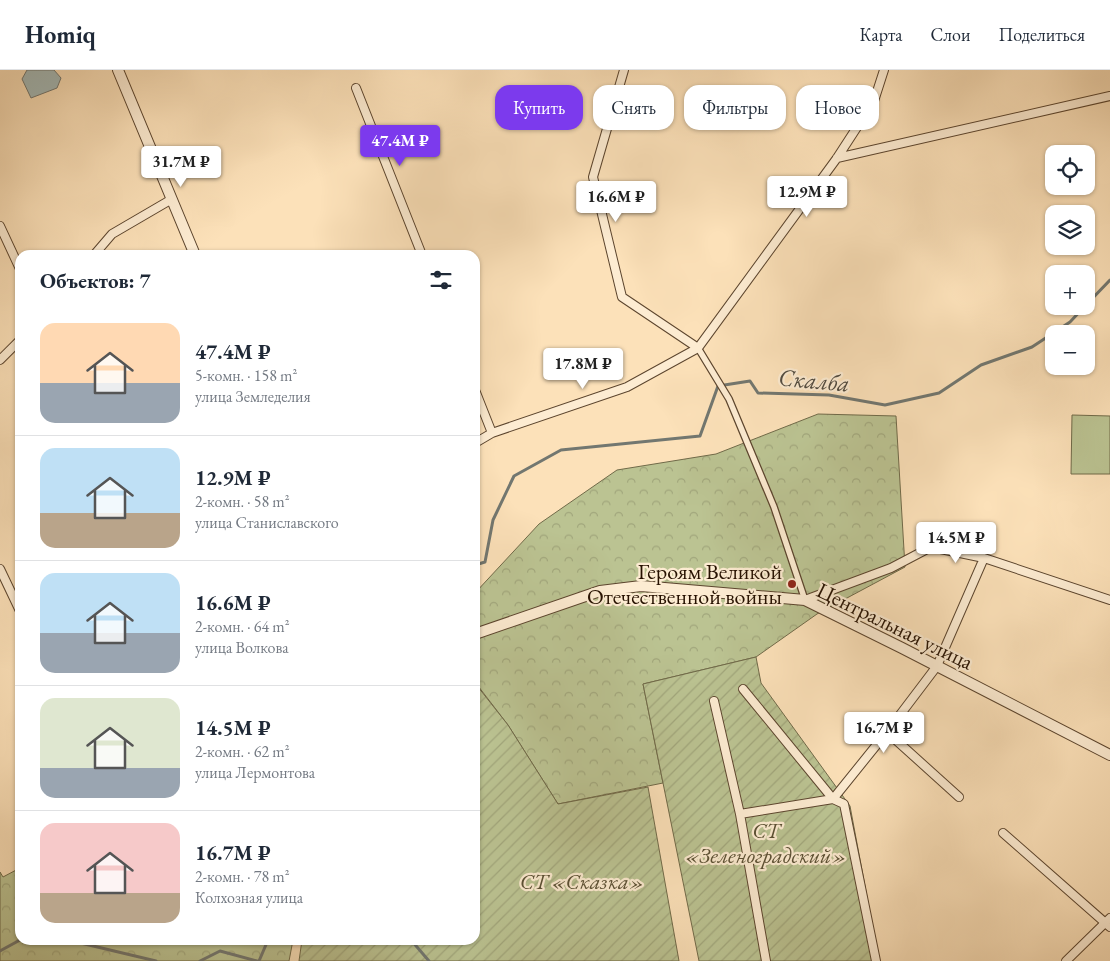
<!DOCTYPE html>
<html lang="ru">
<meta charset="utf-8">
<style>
:root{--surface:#fff;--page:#f6f6f7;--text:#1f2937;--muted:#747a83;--line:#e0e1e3;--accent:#7c3aed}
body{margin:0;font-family:"EB Garamond",serif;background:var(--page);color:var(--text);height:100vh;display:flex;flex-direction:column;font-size:19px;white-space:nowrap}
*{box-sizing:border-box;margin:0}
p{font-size:16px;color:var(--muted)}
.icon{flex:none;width:28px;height:28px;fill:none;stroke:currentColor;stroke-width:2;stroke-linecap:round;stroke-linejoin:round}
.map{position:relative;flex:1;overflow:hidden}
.side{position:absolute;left:15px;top:180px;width:465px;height:695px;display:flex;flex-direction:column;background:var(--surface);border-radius:15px;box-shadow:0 1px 4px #0004}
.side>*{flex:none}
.guide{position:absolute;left:495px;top:15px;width:475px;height:45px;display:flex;gap:10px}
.fabs{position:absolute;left:1045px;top:75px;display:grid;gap:10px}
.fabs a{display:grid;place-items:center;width:50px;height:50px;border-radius:10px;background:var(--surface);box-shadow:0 1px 4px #0004;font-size:25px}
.price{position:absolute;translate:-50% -42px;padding:0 11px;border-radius:5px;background:#fff;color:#222;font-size:16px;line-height:32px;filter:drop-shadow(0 1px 2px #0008)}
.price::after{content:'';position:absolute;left:50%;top:30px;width:15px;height:11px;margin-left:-8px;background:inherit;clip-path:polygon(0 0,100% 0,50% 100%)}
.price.on{background:var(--accent);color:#fff}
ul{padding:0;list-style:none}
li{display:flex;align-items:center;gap:15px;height:125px;padding:0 25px}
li+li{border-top:1px solid var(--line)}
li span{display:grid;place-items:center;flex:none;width:140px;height:100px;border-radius:15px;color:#555}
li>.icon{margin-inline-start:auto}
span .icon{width:60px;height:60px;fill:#fffc;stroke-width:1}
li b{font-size:21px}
h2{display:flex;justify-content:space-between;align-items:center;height:60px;padding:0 25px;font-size:21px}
.chip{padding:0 18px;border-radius:15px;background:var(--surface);box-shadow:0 1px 4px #0004;font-size:18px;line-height:45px}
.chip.on{background:var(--accent);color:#fff}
header{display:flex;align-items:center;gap:30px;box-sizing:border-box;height:70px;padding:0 25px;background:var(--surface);border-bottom:1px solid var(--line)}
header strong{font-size:24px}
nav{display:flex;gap:28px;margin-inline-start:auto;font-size:18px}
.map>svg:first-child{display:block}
.grass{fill:#bbc392;stroke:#706a49}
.forest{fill:url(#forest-crowns);stroke:#706a49}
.garden{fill:url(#garden-furrows);stroke:#706a49}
.water{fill:#a4bbba;stroke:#727770}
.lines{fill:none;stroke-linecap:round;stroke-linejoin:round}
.stream{stroke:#727770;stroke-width:3}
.pedestrian-casing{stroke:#5c452e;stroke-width:8}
.minor-casing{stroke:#5c452e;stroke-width:10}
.tertiary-casing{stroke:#5c452e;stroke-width:12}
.pedestrian{stroke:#fdecd2;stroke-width:5.5}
.minor{stroke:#fdecd2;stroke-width:8}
.tertiary{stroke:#fdecd2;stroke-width:10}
.poi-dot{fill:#8f2418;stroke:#fdecd2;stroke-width:2}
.labels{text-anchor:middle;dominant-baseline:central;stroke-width:4.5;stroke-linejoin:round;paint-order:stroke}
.poi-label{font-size:22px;fill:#261100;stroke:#fdecd2;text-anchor:end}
.street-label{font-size:22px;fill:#261100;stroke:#fdecd2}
.park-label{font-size:22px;font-style:italic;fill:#5a4f33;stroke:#fdecd2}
.water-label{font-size:24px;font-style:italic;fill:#524c41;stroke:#fdecd2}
</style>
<header>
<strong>Homiq</strong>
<nav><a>Карта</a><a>Слои</a><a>Поделиться</a></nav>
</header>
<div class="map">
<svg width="1110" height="891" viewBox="0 0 1110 891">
<defs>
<pattern id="forest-crowns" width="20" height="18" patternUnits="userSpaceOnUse" patternTransform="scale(1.25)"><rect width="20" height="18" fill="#bbc392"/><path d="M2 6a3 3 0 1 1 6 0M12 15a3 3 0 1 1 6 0" fill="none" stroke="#a1a67c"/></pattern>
<pattern id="garden-furrows" width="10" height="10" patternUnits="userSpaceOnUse" patternTransform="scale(1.25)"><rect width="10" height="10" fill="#bbc392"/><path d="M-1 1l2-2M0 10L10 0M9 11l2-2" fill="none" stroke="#a1a67c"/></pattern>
</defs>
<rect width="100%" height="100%" fill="#fce1b9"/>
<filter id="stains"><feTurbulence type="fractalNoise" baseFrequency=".004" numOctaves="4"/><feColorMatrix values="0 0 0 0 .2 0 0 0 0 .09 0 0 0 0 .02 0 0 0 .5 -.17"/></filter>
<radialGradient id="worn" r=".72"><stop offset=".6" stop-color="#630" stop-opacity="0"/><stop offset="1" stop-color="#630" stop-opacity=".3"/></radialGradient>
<!-- grass -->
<path class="grass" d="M1072 345 1110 346V404H1071Z"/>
<!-- forest -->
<path class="forest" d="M818 344 896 346 905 497 817 544 756 587 643 614 663 713 558 734 508 655 475 612V523L539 454 617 400 716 384Z
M20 798V870H293L289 891H0V802L3 807Z"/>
<!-- garden -->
<path class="garden" d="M756 587 761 613 850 736 879 891H699L643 614Z
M475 615 478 617 508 655 558 734 648 717 679 891H299L302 870H475Z"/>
<!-- water -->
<path class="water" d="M27 0H54L61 8 57 18 31 28 22 9Z"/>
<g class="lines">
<!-- stream -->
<path class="stream" d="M1086 235 1110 210
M475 495 485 492 493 450 514 406 561 380 700 366 718 316 750 311 758 323 829 325 885 335 939 323 981 295 1032 277 1070 252 1085 236
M68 870 156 891
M411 870 429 891
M0 881 20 870
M200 891 220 881 257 891
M259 891 268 870"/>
<defs>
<path id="pedestrian" d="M698 278 729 329 774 437 805 530"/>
<path id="minor" d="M624 0 593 107 622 227 698 278
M356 18 422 185
M837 88 1110 26
M0 156 20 199
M94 185 112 164 172 129
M0 290 20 270
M475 320 492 363
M475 373 492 363 627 317 698 278 837 88 874 31 884 0
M0 499 20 541
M805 530 891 498 931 477 984 488 1110 530
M714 631 740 744 766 891
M887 662 959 727
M740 744 833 729 743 619
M1003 763 1110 857
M876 891 844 734 833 729 887 662 937 596 984 488
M1066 891 1110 848"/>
<path id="tertiary" d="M118 0 195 185
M475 564 600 521 641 516 805 530 902 578 1110 685"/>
</defs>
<!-- pedestrian casing -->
<use href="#pedestrian" class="pedestrian-casing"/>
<!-- minor casing -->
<use href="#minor" class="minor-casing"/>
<!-- tertiary casing -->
<use href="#tertiary" class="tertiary-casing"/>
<!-- pedestrian -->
<use href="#pedestrian" class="pedestrian"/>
<!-- minor -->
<use href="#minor" class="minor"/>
<!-- tertiary -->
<use href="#tertiary" class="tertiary"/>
</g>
<!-- markers -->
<circle class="poi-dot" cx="792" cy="514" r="5"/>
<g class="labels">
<!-- poi labels -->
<g class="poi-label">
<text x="782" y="501">Героям Великой<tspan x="782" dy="25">Отечественной войны</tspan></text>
</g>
<!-- street labels -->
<g class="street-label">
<text transform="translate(895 556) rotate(26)">Центральная улица</text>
</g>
<!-- park labels -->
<g class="park-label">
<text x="766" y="760">СТ<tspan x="766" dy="25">«Зеленоградский»</tspan></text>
<text x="582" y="811">СТ «Сказка»</text>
</g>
<!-- water labels -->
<g class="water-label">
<text transform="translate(814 310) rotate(5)">Скалба</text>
</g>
</g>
<rect width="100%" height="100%" filter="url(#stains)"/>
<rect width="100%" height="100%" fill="url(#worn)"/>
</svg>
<div class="fabs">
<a><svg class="icon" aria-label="locate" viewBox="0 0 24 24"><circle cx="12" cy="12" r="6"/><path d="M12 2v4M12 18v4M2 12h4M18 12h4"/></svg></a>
<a><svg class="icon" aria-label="layers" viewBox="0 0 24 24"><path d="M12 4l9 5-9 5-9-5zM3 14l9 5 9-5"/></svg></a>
<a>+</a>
<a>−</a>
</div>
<b class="price on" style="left:400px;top:97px">47.4M ₽</b>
<b class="price" style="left:181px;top:118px">31.7M ₽</b>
<b class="price" style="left:807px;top:148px">12.9M ₽</b>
<b class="price" style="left:616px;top:153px">16.6M ₽</b>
<b class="price" style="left:583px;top:320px">17.8M ₽</b>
<b class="price" style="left:956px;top:494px">14.5M ₽</b>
<b class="price" style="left:884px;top:684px">16.7M ₽</b>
<div class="guide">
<a class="chip on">Купить</a>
<a class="chip">Снять</a>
<a class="chip">Фильтры</a>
<a class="chip">Новое</a>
</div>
<section class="side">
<h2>Объектов: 7<svg class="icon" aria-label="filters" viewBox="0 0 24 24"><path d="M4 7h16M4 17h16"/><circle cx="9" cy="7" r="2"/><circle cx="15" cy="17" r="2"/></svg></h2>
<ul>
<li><span style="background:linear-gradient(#ffd9b3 60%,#9aa5b1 0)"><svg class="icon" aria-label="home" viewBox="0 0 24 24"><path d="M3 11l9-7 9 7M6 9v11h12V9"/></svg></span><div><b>47.4M ₽</b><p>5-комн. · 158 m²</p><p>улица Земледелия</p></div></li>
<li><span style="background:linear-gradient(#bfe0f5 65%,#b9a48a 0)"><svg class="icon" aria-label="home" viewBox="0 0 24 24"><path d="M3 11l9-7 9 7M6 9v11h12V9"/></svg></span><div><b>12.9M ₽</b><p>2-комн. · 58 m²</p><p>улица Станиславского</p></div></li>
<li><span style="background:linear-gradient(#bfe0f5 60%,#9aa5b1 0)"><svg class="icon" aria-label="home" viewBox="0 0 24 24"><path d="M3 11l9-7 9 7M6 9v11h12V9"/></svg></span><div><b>16.6M ₽</b><p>2-комн. · 64 m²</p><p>улица Волкова</p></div></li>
<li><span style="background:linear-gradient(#dfe7d0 70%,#9aa5b1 0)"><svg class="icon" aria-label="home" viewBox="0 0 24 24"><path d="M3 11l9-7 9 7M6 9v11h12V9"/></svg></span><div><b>14.5M ₽</b><p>2-комн. · 62 m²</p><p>улица Лермонтова</p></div></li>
<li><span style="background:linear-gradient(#f6c9c9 70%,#b9a48a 0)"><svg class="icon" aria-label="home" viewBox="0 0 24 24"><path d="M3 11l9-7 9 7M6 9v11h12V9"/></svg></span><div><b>16.7M ₽</b><p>2-комн. · 78 m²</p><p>Колхозная улица</p></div></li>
</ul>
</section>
</div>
